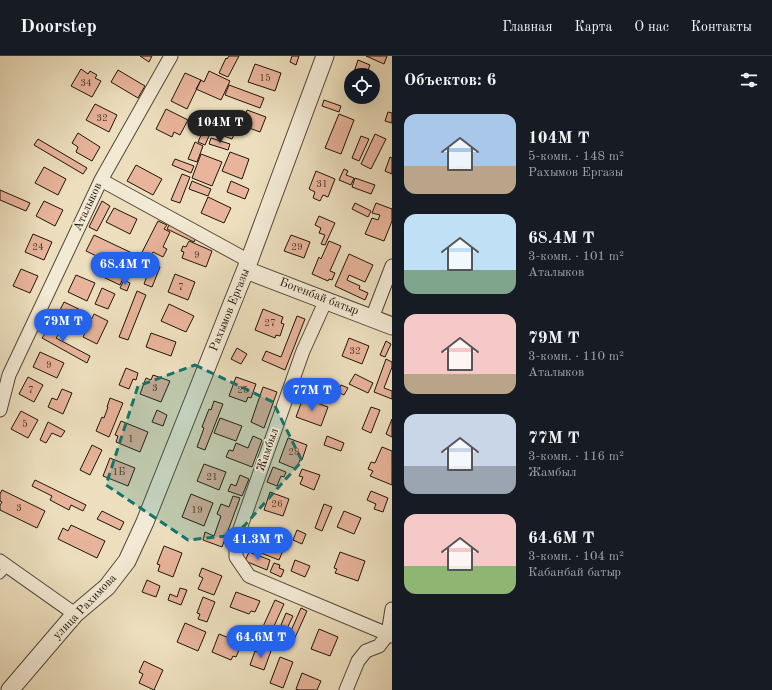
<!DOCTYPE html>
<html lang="ru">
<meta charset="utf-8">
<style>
:root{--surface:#171b24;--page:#242831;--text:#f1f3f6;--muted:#9ea1a6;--line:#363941;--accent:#2563eb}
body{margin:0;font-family:"Old Standard TT",serif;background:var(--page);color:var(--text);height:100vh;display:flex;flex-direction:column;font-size:15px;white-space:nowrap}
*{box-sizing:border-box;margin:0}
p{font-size:13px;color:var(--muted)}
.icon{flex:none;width:22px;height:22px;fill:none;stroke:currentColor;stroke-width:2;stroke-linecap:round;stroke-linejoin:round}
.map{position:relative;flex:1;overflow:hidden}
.drawer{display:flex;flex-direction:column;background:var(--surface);width:380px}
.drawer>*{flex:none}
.buttons{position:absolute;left:344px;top:12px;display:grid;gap:8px}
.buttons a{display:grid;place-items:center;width:36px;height:36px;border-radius:50%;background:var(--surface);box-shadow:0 4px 16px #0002;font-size:20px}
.price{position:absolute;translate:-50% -34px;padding:0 9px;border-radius:14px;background:var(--accent);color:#fff;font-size:13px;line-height:26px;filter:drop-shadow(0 1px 2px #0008)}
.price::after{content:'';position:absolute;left:50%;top:24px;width:12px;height:9px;margin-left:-6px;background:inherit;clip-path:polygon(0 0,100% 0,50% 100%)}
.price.selected{background:#222;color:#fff}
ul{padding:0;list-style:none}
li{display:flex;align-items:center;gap:12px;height:100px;padding:0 12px}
li span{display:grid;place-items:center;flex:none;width:112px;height:80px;border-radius:12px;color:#555}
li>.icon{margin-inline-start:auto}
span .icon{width:48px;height:48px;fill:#fffc;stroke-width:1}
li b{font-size:17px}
h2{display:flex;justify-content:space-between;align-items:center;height:48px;padding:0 12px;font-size:17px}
header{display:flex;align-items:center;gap:24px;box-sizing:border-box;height:56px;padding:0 20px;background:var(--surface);border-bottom:1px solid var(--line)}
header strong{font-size:19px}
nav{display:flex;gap:22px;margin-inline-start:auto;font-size:14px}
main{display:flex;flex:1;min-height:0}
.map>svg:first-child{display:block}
.building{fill:#e8b49b;stroke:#201408}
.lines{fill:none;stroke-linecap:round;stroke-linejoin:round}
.service-casing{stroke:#534736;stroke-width:9}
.minor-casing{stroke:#534736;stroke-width:15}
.tertiary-casing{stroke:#534736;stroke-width:19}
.service{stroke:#f3ead5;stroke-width:7}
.minor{stroke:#f3ead5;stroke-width:13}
.tertiary{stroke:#f3ead5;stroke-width:17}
.marked{fill:#0f766e;fill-opacity:0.2;stroke:#0f766e;stroke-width:3;stroke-dasharray:8 5;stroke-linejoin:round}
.labels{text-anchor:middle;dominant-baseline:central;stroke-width:3.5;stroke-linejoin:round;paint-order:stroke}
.number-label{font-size:10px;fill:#523c2d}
.street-label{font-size:12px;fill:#201408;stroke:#f3ead5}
</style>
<header>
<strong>Doorstep</strong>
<nav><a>Главная</a><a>Карта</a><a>О нас</a><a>Контакты</a></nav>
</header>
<main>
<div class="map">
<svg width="392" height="634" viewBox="0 0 392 634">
<rect width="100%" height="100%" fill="#eddfbe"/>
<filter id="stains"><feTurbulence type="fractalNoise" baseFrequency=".005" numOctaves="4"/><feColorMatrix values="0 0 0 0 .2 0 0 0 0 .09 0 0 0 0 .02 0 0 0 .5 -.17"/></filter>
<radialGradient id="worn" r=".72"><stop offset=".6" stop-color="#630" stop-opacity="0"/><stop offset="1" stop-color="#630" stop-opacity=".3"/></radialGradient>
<!-- building -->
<path class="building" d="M140 0H152L149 6Z
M229 0H239L228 21 219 17 226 2 227 3Z
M292 0H299L296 9 290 6Z
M366 0H387L384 8Z
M358 4 370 9 366 19H353Z
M255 8 281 17 275 35 248 26Z
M81 13 88 18 90 15 97 19 95 22 101 25 92 41 71 30Z
M118 14 145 30 138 42 111 26Z
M209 15 230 25 221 44 196 33 201 24 204 26Z
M185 17 201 24 187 53 171 45Z
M351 23V34L347 32Z
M229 29 264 42 260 52 225 39Z
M324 44 341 50 339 56 322 50Z
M95 48 117 59 109 76 86 64Z
M166 53 188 64 180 79 174 76 172 81 156 73Z
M247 54 266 61 260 76 241 69 243 64 239 63 242 55 246 57Z
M388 56 392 57V67L385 65Z
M339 58 354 64 341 98 325 92Z
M217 67 236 74 232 83 213 76Z
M205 70 212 73 205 89 198 86Z
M78 77 100 91 92 105 76 96 78 91 72 87Z
M375 78 386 83 371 113 361 108Z
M361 80 369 83 359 105 352 102Z
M211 82 230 88 228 94 209 88Z
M38 83 87 112 83 118 34 89Z
M195 86 203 90 197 106 188 103Z
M230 96 249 103 242 123 222 115Z
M201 98 222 106 212 130 192 122Z
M390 101 392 102V118L385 115Z
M175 103 194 110 191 117 172 109Z
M136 109 162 123 153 139 127 125Z
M44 111 66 123 58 139 35 127Z
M344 113 348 115 346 119 354 122 351 129 339 124Z
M316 115 335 123 328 141 323 139 320 145 313 142 315 136 309 133Z
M182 118 190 121 180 147 171 144Z
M355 122 375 129 371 138 352 131Z
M192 125 211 133 208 140 189 133Z
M231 125 249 133 245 143 227 136Z
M0 134 30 147 26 155 0 144Z
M208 141 231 152 224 167 201 157Z
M44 145 63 154 55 170 36 160Z
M102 145 110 150 97 175 89 171Z
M355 147 371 155 368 161 352 153Z
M376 147 392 153V165L384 185 365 178 372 162 378 164 380 159 372 157Z
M114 152 137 163 130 178 106 166Z
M319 160 335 167 325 189 321 188 325 179 319 177 321 172 315 169Z
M158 165 167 169 164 173 170 176 163 191 167 193 163 201 153 196 144 214 135 210Z
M170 167 197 180 194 186 167 173Z
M33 178 52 186 44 204 25 196Z
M94 179 134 198 129 209 111 201 109 206 86 195Z
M291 179 310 186 304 202 284 195Z
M189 185 212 195 206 211 182 202 184 196 181 195 183 190 186 191Z
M329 185 341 190 330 215 335 217 332 224 329 223 328 225 312 218 319 201 321 203Z
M349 198 373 209 365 226 349 219 347 224 360 230 359 233 368 237 365 244 335 230Z
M152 207 160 211 152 231 144 228Z
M107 212 124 220 120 229 103 221Z
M21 213 38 220 30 237 13 230Z
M175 218 195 226 188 244 168 236Z
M76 219 95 227 87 245 68 236Z
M124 224 130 227 127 235 120 232Z
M102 232 115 238 108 253 95 248Z
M137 235 146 239 128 284 119 281Z
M64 246 85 256 78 272 56 262Z
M169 248 194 260 186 276 161 265Z
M263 253 283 261 281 267 284 268 280 280 276 279 275 282 255 274Z
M94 258 108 265 97 288 83 281Z
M297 260 305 263 285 314 262 304 266 295 281 301Z
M44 266 54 272 53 275 59 278 56 282 90 300 87 307 42 282 47 275 41 271Z
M151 277 176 286 171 300 146 291Z
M349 282 369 290 362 308 342 300Z
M386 285 391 288 385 301 380 299Z
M237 292 247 298 241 308 231 303Z
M40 296 64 307 57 322 33 311Z
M386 303 392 306V311L384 332 392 335V343L374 336Z
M126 312 138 317 136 324 133 323 129 333 119 329Z
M355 318 373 327 368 337 349 328Z
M153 319 170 325 161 346 140 338 146 322 151 324Z
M28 321 43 329 34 346 19 338Z
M236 321 256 328 251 342 248 341 246 346 229 340Z
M341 329 348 332 344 339 338 336Z
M263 331 277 336 264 372 251 366Z
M62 333 72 337 63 358 48 351 52 342 57 344Z
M110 342 123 347 109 381 96 375 102 361 104 362 108 351H107Z
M303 342 328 351 321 370 296 361Z
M214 345 223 348 205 394 197 391 204 372 202 371 209 353 211 354Z
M371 351 380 354 371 377 362 373Z
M157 354 167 359 163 370 152 366Z
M21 355 38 364 28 382 11 373Z
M220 362 242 370 236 385 214 377Z
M392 363V381L386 378Z
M121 365 148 376 140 396 116 386 118 380 115 379Z
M48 366 65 375 61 381 52 377 46 387 40 384Z
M253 380 262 384 252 411 226 401 229 394 233 395 236 387 248 392Z
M327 380 344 387 341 395 324 389Z
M288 382 307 389 302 404H300L296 413 279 406Z
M92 389 102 394 90 419 80 414Z
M382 391 392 395V429L370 420 373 415 368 413 371 406 375 407Z
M110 402 135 412 128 430 103 420Z
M204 408 226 416 219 434 197 425Z
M273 411 286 416 284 421 281 420 277 430 267 426Z
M302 413 320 419 314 434 300 428 303 421 299 420Z
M240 419 249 423 242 440 228 435 231 428 236 430Z
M35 424 86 449 83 455 71 449 69 454 50 444 52 440 32 430Z
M2 434 45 455 37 472 0 454V449L2 446 0 445V438Z
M371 435 388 442 383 456 374 453 376 448 367 444Z
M270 436 289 443 283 460 264 454Z
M191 438 213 447 204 470 182 461Z
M233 440 240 442 222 491 203 484 205 476 214 480 221 460 217 458 221 448 229 451Z
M324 448 332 451 322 475 315 472Z
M102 455 124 466 120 474 97 463Z
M344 455 361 462 354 478 337 471Z
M71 469 105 485 97 502 58 483 63 472 68 475Z
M256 472 287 485 279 504 248 492Z
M297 474 306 478 302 488 293 484Z
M164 490 182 497 173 521 158 515 160 509 157 508Z
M249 496 270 504 267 514 245 505Z
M340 496 365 505 358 525 335 517 337 513 334 512Z
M295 504 310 510 305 521 291 515Z
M274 507 280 509 279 512 284 514 281 521 270 516Z
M202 512 222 520 214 539 198 533 203 522 199 520Z
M147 524 160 530 156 541 142 536Z
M180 532 187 534 181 549 168 544 170 538 177 541Z
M236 536 260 545 255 556 251 555 249 558 230 551Z
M203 541 215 546 207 566 198 563 200 558 197 557Z
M275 544 284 548 270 579 261 575Z
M301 552 307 555 293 586 287 584Z
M286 557 293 560 282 583 276 581Z
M185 567 206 576 198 595 177 586Z
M319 573 338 581 330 600 311 593Z
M219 578 242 587 236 601 233 600 231 604 212 596Z
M264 592 271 595 264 614 250 609 255 595 262 598Z
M280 601 293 606 283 632 270 627Z
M144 605 163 614 154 634 139 627 143 618 139 616Z
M302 617 321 625 317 634H299L296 633Z"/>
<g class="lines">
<defs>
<path id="service" d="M0 519 8 511"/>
<path id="minor" d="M101 124 249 205
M326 244 303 295 236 484V501L249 520 392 580
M372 262 392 210
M0 354 9 319 101 124 171 0
M0 505 75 558
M346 634 358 605 366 595 379 590 388 578 392 553"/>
<path id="tertiary" d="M246 214 392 270
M10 634 75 558 107 531 127 505 145 466 249 205 325 0"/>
</defs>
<!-- service casing -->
<use href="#service" class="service-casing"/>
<!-- minor casing -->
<use href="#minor" class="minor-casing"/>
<!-- tertiary casing -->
<use href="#tertiary" class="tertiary-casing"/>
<!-- service -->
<use href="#service" class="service"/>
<!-- minor -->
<use href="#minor" class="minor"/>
<!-- tertiary -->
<use href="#tertiary" class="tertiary"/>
</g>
<!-- marked area -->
<path class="marked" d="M195 309 273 346 302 405 236 479 188 484 106 429 138 330Z"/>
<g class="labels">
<!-- number labels -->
<g class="number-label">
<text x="265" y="22">15</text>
<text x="86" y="27">34</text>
<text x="102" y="62">32</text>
<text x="322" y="128">31</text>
<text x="38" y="191">24</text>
<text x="297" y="191">29</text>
<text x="197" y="199">9</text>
<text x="181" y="231">7</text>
<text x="270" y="267">27</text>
<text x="355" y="295">32</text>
<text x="49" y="309">9</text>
<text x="155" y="332">3</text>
<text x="31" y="334">7</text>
<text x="243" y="334">25</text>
<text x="25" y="368">5</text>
<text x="131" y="383">1</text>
<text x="294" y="396">28</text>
<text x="119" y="416">1Б</text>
<text x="212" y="421">21</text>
<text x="277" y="448">26</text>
<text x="19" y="452">3</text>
<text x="197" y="454">19</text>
</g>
<!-- street labels -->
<g class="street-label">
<text transform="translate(88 151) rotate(-65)">Аталыков</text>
<text transform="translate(319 241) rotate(21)">Богенбай батыр</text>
<text transform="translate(230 254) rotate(-68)">Рахымов Ергазы</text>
<text transform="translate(268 394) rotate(-71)">Жамбыл</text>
<text transform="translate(85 551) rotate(-46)">улица Рахимова</text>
</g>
</g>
<rect width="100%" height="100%" filter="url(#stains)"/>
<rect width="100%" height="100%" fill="url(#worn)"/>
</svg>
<div class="buttons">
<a><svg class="icon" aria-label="locate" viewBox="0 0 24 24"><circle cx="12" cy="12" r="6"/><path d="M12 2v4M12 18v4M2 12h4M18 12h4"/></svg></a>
</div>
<b class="price selected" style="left:220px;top:88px">104M ₸</b>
<b class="price" style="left:125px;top:230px">68.4M ₸</b>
<b class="price" style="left:63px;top:287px">79M ₸</b>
<b class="price" style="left:312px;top:356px">77M ₸</b>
<b class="price" style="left:258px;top:505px">41.3M ₸</b>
<b class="price" style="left:261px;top:603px">64.6M ₸</b>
</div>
<section class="drawer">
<h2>Объектов: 6<svg class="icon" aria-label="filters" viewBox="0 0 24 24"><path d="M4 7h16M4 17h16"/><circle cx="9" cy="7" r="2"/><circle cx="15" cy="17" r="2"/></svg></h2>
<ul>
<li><span style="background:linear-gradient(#a9c7e8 65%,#b9a48a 0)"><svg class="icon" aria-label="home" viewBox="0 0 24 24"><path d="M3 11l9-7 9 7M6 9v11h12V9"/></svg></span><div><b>104M ₸</b><p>5-комн. · 148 m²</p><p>Рахымов Ергазы</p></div></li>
<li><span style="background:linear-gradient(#bfe0f5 70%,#7fa58c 0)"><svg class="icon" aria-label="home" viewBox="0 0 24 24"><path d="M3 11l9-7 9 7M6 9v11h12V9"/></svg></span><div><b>68.4M ₸</b><p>3-комн. · 101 m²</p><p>Аталыков</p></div></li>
<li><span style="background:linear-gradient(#f6c9c9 75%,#b9a48a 0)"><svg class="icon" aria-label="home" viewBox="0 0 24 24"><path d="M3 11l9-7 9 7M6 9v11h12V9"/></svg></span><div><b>79M ₸</b><p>3-комн. · 110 m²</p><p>Аталыков</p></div></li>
<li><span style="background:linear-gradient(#c9d6e8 65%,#9aa5b1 0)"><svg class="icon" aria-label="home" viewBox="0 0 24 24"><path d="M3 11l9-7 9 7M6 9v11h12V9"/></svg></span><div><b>77M ₸</b><p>3-комн. · 116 m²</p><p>Жамбыл</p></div></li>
<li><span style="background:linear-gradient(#f6c9c9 65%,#8fb573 0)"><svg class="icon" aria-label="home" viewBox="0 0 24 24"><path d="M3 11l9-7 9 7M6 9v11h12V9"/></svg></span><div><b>64.6M ₸</b><p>3-комн. · 104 m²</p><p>Кабанбай батыр</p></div></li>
</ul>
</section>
</main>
